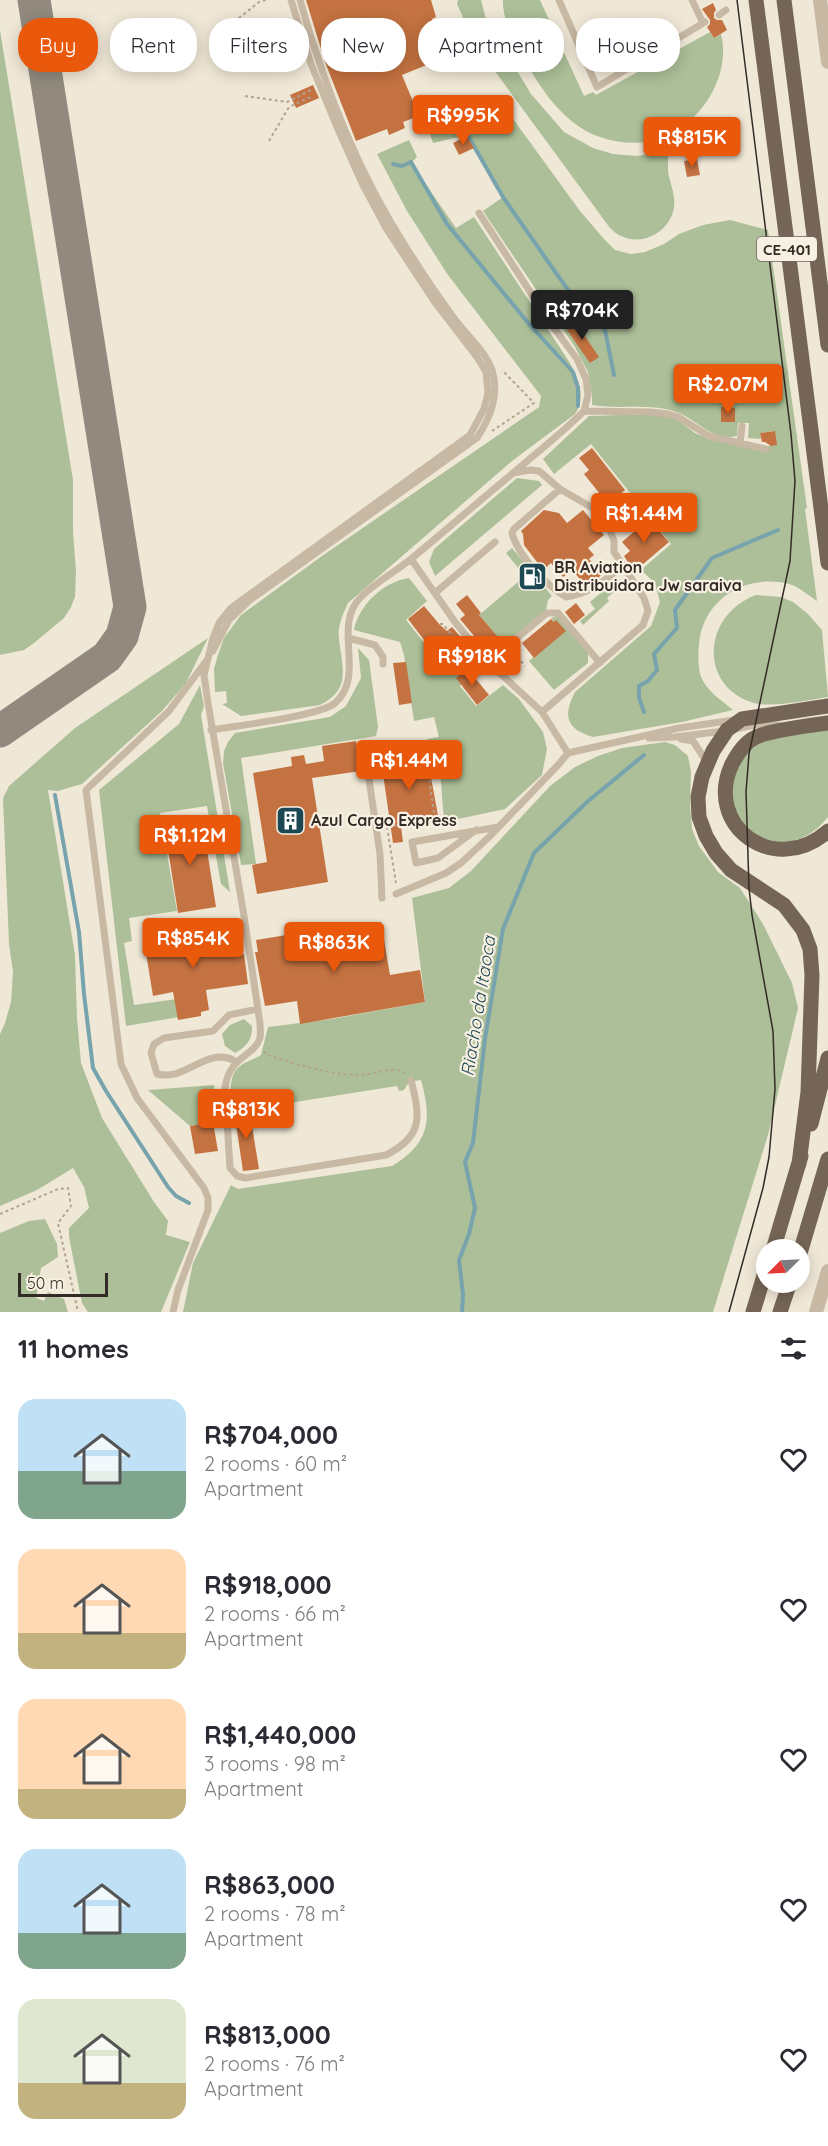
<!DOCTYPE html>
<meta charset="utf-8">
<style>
:root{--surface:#fff;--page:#f2f2f3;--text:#2b2b33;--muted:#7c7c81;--accent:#ea580c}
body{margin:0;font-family:Quicksand,sans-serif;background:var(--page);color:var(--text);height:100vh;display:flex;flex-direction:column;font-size:22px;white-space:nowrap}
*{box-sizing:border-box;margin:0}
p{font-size:20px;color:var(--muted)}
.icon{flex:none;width:33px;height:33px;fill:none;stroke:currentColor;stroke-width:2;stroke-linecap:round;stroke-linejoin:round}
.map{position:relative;height:1312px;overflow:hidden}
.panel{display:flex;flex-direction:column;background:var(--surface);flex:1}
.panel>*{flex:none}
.guide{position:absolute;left:18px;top:18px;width:792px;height:54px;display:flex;gap:12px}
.needle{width:39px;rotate:246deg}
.fabs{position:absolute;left:756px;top:1239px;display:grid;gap:12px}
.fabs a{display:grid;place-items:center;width:54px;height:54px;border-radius:50%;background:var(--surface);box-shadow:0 3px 15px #0003;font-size:30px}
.scale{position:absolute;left:18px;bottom:15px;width:90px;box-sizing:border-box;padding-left:6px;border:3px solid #332b25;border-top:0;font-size:16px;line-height:21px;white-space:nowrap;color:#332b25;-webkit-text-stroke:4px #f8f1e3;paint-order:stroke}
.price{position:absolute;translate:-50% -51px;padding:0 14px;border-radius:6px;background:var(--accent);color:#fff;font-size:20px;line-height:39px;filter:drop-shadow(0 2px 3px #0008)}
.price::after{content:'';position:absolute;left:50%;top:36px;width:18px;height:14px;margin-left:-9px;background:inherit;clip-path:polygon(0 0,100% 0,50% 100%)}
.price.current{background:#222;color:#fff}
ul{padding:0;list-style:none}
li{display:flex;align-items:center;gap:18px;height:150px;padding:0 18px}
li span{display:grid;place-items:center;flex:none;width:168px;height:120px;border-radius:18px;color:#555}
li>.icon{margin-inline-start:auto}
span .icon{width:72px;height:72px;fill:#fffc;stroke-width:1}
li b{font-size:26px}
h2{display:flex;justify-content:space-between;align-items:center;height:72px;padding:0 18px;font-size:26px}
.pill{padding:0 21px;border-radius:24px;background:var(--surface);box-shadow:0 3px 15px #0003;font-size:21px;line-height:54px}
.pill.current{background:var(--accent);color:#fff}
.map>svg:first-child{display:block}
.green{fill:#acbf98}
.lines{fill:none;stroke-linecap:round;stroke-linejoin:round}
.stream{stroke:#77a3ad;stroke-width:4}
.taxiway{stroke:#928a7e;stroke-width:33}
.building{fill:#c47241}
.path{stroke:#b3a38e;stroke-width:2;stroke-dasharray:3 3;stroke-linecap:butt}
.lane{stroke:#c8b9a4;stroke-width:7}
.street{stroke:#c8b9a4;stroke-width:14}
.primary{stroke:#756556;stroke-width:15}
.tram{stroke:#332b25;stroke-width:1.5}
.labels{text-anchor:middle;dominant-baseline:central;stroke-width:4.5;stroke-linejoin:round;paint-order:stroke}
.shield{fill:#f8f1e3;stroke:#6e665e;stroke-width:1.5}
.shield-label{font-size:15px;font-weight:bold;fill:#332b25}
.poi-label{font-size:16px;font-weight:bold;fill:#332b25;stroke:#f8f1e3;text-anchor:start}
.water-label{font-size:18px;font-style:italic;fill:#1c4853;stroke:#f8f1e3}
</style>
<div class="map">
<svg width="828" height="1312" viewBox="0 0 828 1312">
<rect width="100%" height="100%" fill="#f0e8d7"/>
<!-- green -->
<path class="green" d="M458 0H481L486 19 531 94 564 132 593 148 613 154 637 156 668 151C668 158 668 164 668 170 669 182 676 194 674 207 671 231 643 247 621 236 617 235 613 230 610 228L472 40 460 19 463 17 457 4Z
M503 0H540L584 96 593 92 596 95 710 32 714 38 721 34C732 78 698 129 654 140 637 145 617 143 600 137 567 126 543 93 527 64 517 46 502 21 503 0Z
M0 30 73 480V532L76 571 75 597 71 607 64 618 34 643 24 650 0 655Z
M497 97 580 211 604 239 615 250 631 254 645 252 664 244 679 234 703 225 730 220 768 230 807 508 805 509 817 601C808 595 799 587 789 584 745 573 702 600 699 645 698 654 698 668 701 677 707 691 722 701 733 710L682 722 593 737C567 729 562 717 575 692L651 626 660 602 655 583 641 570 671 544 591 444 554 474 543 459 589 416 654 414 676 419 695 433 711 439 767 451 768 446 776 445 773 431 760 433 761 439 748 438 749 423H738L737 436C715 442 699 422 681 414 654 402 620 410 592 405V396L588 372 575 347 483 211 503 197 467 135 433 143 429 131 479 111Z
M409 140 417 157 411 163 456 228 474 217 570 363C578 378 587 398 575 414L512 461 348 603C343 614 337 627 339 639 342 667 352 689 320 705L241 716 222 704 227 703 226 691 215 692 214 669 218 655 224 638 241 615 322 556 539 407 541 396 448 275 407 211 377 154Z
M517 478 539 481 542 485 435 576 429 562 434 549Z
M512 548 552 596 548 600 546 610 503 646 495 647 488 641 496 635 479 615 525 576 506 553Z
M409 578 427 601 406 620 439 661 458 646 477 670 460 686 476 706 503 685 519 699 543 732 547 749 542 775 505 809 444 822 439 755H429L427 739 439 737 434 717 414 721 404 655 400 642 354 630C359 605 383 582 409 578Z
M617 579 619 581 614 585 617 589 607 598 609 601 583 625 580 621 595 609 590 602Z
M756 595 781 597 793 602 808 614 822 630 828 697C807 700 774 708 754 703 698 687 702 615 756 595Z
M558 616 588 653V663L554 690 529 661 562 632 551 618Z
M208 638 186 683 162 711 82 784 58 791 48 790 75 955 77 1018 81 1063 102 1118 154 1202 168 1221 166 1235 190 1242 161 1312H88L82 1303 69 1237V1228L89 1208 84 1187 73 1168 37 1190 0 1206V1034L5 1023 11 1002 13 972 9 944 3 798 9 786 75 728Z
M358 648 369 660 378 727 376 736 241 758 256 864 241 865 223 763 224 751 228 742 235 733 330 717 346 706 361 678Z
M200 685 204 706 201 715 230 892 221 884 207 806 160 813 177 911 129 918 132 941 124 943 134 1005 177 999 179 1017 126 1026 99 790 179 724Z
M828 729V817C773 885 695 798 749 750 752 748 756 743 759 741 764 739 772 739 778 738 794 735 811 732 828 729Z
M665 742 675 745 688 756 691 772 690 805 692 829 699 846 718 872 740 888 763 924 792 983 798 1008 768 1135 713 1312H183L193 1263 231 1185 238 1189 392 1166C430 1143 432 1120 421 1080L409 1082 404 1090 399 1091 397 1086 232 1112C231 1099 227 1075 240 1066 246 1061 255 1059 261 1055L268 1027 332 1019 425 1002 412 898 449 888 471 871 550 786 575 767 598 756 622 748Z
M244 1019 252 1026C253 1039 246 1047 235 1053L225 1046 222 1034 230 1025Z
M214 1085 218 1122 190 1126 148 1090Z
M45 1219 57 1244 58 1257 41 1268 36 1298 44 1301 48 1292 64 1299 68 1312H0V1233L29 1221Z"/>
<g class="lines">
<!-- stream -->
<path class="stream" d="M467 134 503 197 556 273 576 301 605 330 614 375
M393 164 402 166 411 162 447 224 529 324 573 372 578 388V406
M644 712 639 698V686L648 681 657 670 654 654 677 628 675 610 712 558 778 530
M55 795 79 932 84 994 93 1068 106 1091 168 1187 176 1196 189 1203
M462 1312 463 1295 459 1260 469 1234 475 1208 465 1162 473 1143 485 1039 503 929 534 853 587 802 644 755"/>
<!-- taxiway -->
<path class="taxiway" d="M0 731 107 657 122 636 130 607 34 0"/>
</g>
<!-- building -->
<path class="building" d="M306 0H431L436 17 432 19 446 57 402 75 419 116 403 122 405 128 389 135 387 129 356 141 325 62Z
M713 3 716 10 714 13V18L717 20H722L727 30 714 38 707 27 710 24V20L702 9Z
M313 85 319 98 296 108 290 95Z
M467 136 474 148 459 155 453 143Z
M697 159 700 175 687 177 684 161Z
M574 320 599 357 590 363 567 330 565 326Z
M721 407 735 408V422H721Z
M775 431 777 445 771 446 765 442H762L760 433Z
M592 448 625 490 608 504 584 474 589 470 579 458Z
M544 510 559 513 567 523 583 510 604 535 588 548 594 555 589 559 602 574 597 579 585 585 573 571H571L563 577 551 563 543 570 524 545 523 534 521 531Z
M649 519 669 542 642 565 633 570 624 556 630 551 622 542Z
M467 595 481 613 479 615 498 637 484 648 460 619 465 615 456 604Z
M576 603 585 615 574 624 565 612Z
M424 606 440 625 447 631 452 627 464 641 440 661 408 619Z
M551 619 554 622 556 620 566 631 534 658 522 643Z
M406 662 412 703 399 705 393 663Z
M467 668 489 695 477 705 456 678Z
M356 741 361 771 312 778 328 882 257 894 252 865 267 862 253 773 292 766 291 757 304 755 306 764 324 761 322 746Z
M426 750 439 821 401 827 403 842 393 843 382 767 380 768 378 758Z
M202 818 216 907 178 913 164 824Z
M381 922 390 975 420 970 425 1002 300 1024 297 1001 265 1006 255 952H258L256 940 347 925V927Z
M222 928 227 957 244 954 248 984 206 990 209 1010 201 1012V1016L178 1020 173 992 153 996 144 941Z
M249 1108 259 1169 243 1171 234 1111Z
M213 1122 218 1151 195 1154 190 1126Z"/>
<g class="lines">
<!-- path -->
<path class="path" d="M234 22 259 2 266 0
M245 96 287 102 311 90
M269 141 289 107 313 96
M492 431 534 403 502 370
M440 624H443L462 648
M513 652 525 666
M377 765 426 758 435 819 387 827
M387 827 396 883
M264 1051 267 1055C298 1064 328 1075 360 1075 375 1075 392 1065 405 1073
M0 1214 58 1189 68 1188 71 1206 58 1223 78 1312"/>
<!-- lane -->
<path class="lane" d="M291 0 311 64 337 127 362 183 386 228 434 301 477 357 486 372 488 393 484 409 470 435 231 608 219 623 213 638 204 675 208 703 244 916 260 1023C260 1028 261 1033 260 1038 254 1057 229 1056 225 1088L230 1168 237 1176 245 1178 386 1155C424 1136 420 1116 411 1080
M559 0 597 87 705 22
M692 0 703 23
M719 15 726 10
M584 411 651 412 668 414 678 417 709 436 766 449
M740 444 742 426
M513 473 531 470 539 471 560 489 596 510 608 525 614 541V552L644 598 648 611 643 625 542 712
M560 489 514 529 512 533C518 556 547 586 566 597 591 593 603 581 622 567
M411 559 455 622 488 662 542 712 568 753
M435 593 495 542
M348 638 375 645 383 657V664
M213 651 229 620 250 600 477 438C490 418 500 395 492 370 485 350 466 335 454 318 437 295 421 271 406 247 357 171 324 86 300 0
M488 662 547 613H558L600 663
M735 729 755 725H778
M211 730C235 726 320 716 335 703 367 675 331 626 361 597 375 583 395 572 411 559 445 531 478 502 512 474 536 453 561 434 584 411L588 395 586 379 577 359 551 324 479 213
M649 738 675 737 724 731
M681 739 693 741 706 761
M374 753 366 759 380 854 382 898
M476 830 438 858 416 863 412 842 498 827
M396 894 446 873 461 863 489 837 559 764 568 753 679 728 734 720
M237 1062C207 1044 187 1082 157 1074L151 1053 154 1044 164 1038 213 1031 229 1015 258 1009
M173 1312 178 1290 208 1210V1198L204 1188 137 1098 121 1064 86 790 169 711 207 660"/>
<!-- street -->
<path class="street" d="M820 0 828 62
M816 1312 828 1271"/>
<!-- primary -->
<path class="primary" d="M756 0 828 563
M784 0 828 345
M828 723C813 725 768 731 756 737 745 742 738 753 732 764 703 826 775 878 828 831
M811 1124 828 1058
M799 1164 808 1092 812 975 810 949 803 930 784 905 731 870 716 853 706 836 699 817 698 797 702 777 713 751 727 730 742 719 828 706
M773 1250 801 1156
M800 1253 828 1159
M753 1312 766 1269
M780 1312 790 1282"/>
<!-- tram -->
<path class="tram" d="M729 1312 763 1188 769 1157 775 1089 773 1031 752 915 749 888 746 792 749 754 790 561 795 481 791 434 737 0"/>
</g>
<!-- icons -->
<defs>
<symbol id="fuel-square" viewBox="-11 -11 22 22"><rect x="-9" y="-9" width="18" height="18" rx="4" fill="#1c4853" stroke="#f8f1e3"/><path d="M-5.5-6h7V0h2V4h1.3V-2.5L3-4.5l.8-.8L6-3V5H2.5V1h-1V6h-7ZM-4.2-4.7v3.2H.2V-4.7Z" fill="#fff"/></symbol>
<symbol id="building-square" viewBox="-11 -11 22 22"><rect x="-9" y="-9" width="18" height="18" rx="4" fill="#1c4853" stroke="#f8f1e3"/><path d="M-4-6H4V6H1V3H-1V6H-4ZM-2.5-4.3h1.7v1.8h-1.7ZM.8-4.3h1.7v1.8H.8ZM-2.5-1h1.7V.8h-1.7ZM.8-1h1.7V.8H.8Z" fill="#fff"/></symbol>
</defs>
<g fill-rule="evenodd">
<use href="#fuel-square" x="516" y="560" width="33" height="33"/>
<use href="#building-square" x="274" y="804" width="33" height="33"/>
</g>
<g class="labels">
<!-- shield labels -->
<rect class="shield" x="757" y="237" width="60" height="24" rx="4.5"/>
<g class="shield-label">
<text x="787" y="249">CE-401</text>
</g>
<!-- poi labels -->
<g class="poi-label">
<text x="554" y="567">BR Aviation<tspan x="554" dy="18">Distribuidora Jw saraiva</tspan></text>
<text x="311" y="820">Azul Cargo Express</text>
</g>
<!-- water labels -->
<g class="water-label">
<text transform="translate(478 1006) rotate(-81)">Riacho da Itaoca</text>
</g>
</g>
</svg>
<div class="fabs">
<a><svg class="needle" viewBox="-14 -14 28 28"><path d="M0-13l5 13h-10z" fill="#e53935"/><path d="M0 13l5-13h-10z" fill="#7c7c81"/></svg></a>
</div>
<div class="scale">50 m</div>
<b class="price" style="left:463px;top:146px">R$995K</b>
<b class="price" style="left:692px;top:168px">R$815K</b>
<b class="price current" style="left:582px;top:341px">R$704K</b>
<b class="price" style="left:728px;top:415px">R$2.07M</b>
<b class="price" style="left:644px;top:544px">R$1.44M</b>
<b class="price" style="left:472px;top:687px">R$918K</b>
<b class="price" style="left:409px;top:791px">R$1.44M</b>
<b class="price" style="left:190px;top:866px">R$1.12M</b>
<b class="price" style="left:193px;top:969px">R$854K</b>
<b class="price" style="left:334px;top:973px">R$863K</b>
<b class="price" style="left:246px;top:1140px">R$813K</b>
<div class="guide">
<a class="pill current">Buy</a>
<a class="pill">Rent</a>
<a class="pill">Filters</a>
<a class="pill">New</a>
<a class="pill">Apartment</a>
<a class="pill">House</a>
</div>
</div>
<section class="panel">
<h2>11 homes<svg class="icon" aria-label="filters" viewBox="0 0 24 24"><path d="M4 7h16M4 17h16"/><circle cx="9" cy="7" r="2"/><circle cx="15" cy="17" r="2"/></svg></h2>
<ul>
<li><span style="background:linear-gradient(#bfe0f5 60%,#7fa58c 0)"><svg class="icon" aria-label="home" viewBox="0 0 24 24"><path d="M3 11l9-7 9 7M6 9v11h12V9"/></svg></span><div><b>R$704,000</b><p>2 rooms · 60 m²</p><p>Apartment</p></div><svg class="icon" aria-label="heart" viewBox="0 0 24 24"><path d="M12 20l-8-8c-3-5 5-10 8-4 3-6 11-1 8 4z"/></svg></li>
<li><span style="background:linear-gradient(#ffd9b3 70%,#c2b280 0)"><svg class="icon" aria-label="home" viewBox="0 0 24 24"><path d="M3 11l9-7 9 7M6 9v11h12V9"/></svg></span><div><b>R$918,000</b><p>2 rooms · 66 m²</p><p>Apartment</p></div><svg class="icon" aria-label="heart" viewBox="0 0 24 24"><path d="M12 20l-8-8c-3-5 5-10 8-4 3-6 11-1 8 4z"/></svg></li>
<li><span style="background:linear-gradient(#ffd9b3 75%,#c2b280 0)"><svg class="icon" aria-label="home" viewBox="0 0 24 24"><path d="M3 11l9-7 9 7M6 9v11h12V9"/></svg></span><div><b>R$1,440,000</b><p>3 rooms · 98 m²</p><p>Apartment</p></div><svg class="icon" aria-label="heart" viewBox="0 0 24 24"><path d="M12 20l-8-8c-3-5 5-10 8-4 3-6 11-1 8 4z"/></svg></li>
<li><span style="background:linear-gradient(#bfe0f5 70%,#7fa58c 0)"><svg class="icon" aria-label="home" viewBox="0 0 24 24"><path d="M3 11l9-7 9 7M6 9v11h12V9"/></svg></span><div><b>R$863,000</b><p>2 rooms · 78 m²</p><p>Apartment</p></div><svg class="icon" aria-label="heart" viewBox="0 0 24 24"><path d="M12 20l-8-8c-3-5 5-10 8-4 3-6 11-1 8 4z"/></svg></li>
<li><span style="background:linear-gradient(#dfe7d0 70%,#c2b280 0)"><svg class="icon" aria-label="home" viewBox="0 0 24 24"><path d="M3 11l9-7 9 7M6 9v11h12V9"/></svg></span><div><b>R$813,000</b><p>2 rooms · 76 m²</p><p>Apartment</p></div><svg class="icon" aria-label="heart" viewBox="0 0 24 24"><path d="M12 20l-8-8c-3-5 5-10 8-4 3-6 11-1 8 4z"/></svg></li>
</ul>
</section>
